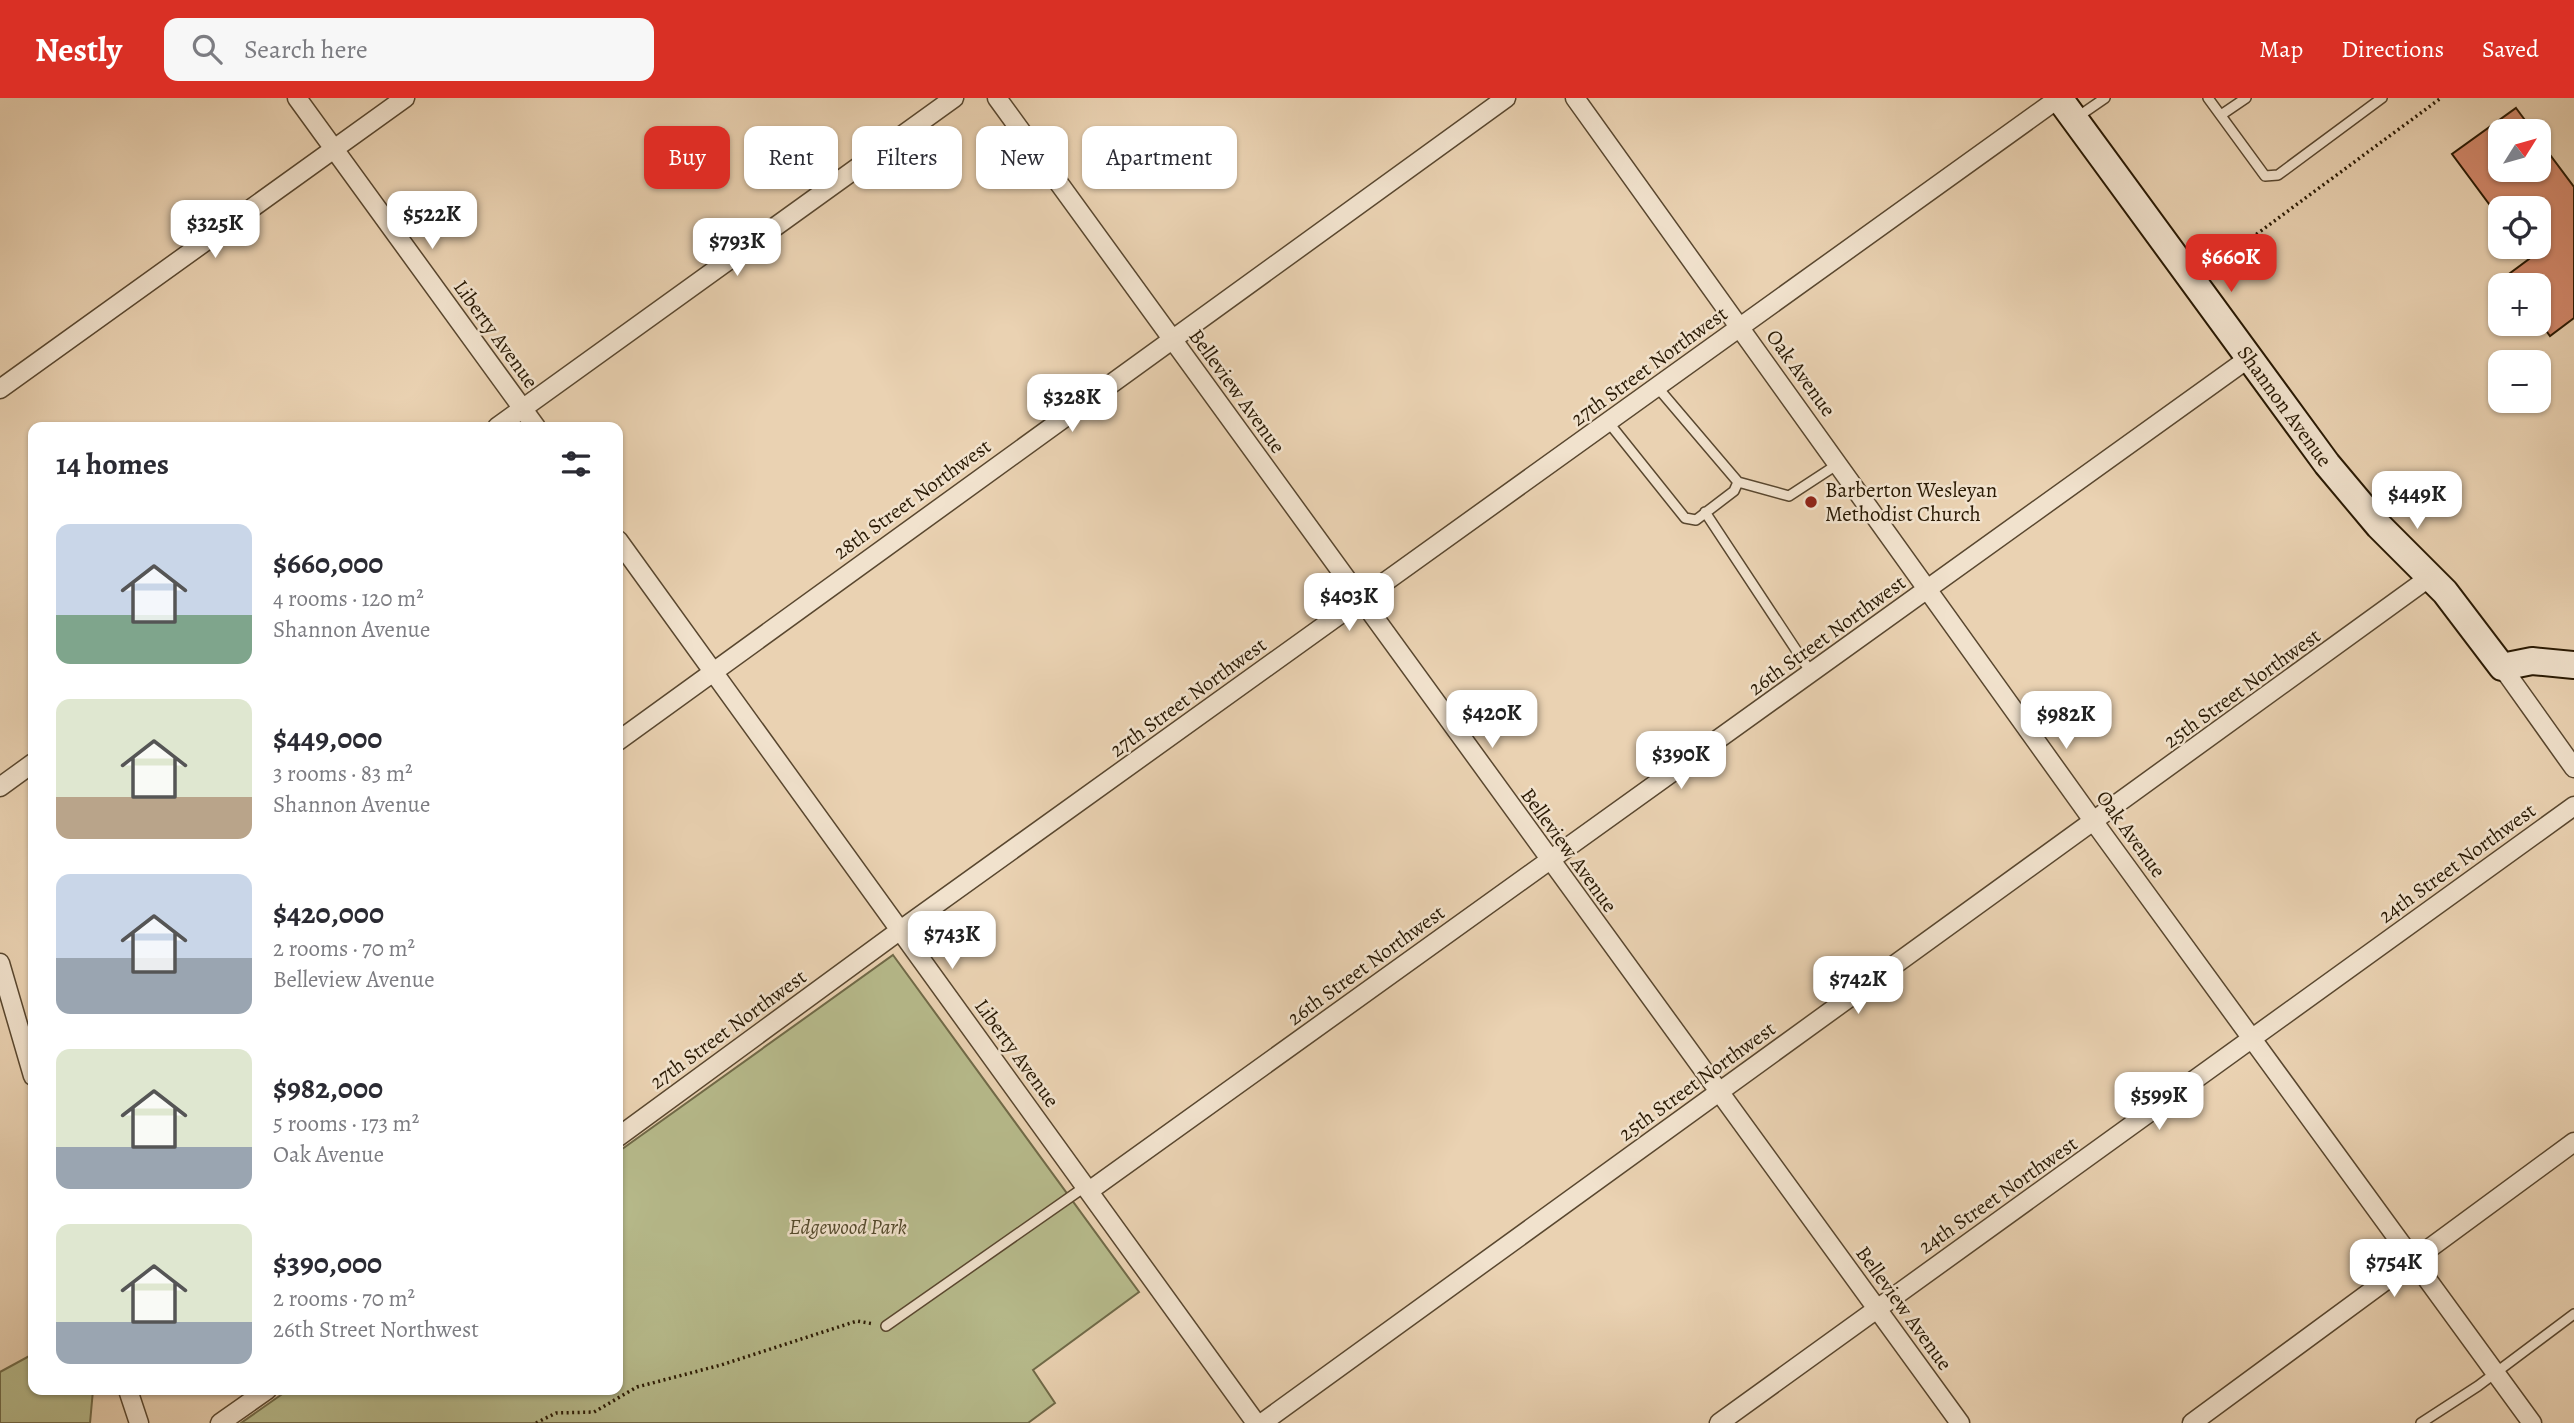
<!DOCTYPE html>
<meta charset="utf-8">
<style>
:root{--surface:#fff;--page:#f7f7f7;--text:#2b2b33;--muted:#7c7c81;--accent:#d93025}
body{margin:0;font-family:Alegreya,serif;background:var(--page);color:var(--text);height:100vh;display:flex;flex-direction:column;font-size:26px;white-space:nowrap}
*{box-sizing:border-box;margin:0}
p{font-size:23px;color:var(--muted)}
.icon{flex:none;width:38px;height:38px;fill:none;stroke:currentColor;stroke-width:2;stroke-linecap:round;stroke-linejoin:round}
.map{position:relative;flex:1;overflow:hidden}
.panel{position:absolute;left:28px;top:324px;width:595px;height:973px;display:flex;flex-direction:column;background:var(--surface);border-radius:14px;box-shadow:0 2px 5px #0004}
.panel>*{flex:none}
.top-card{position:absolute;left:644px;top:28px;width:665px;height:63px;display:flex;gap:14px}
.needle{width:46px;rotate:53deg}
.controls{position:absolute;left:2488px;top:21px;display:grid;gap:14px}
.controls a{display:grid;place-items:center;width:63px;height:63px;border-radius:14px;background:var(--surface);box-shadow:0 2px 5px #0004;font-size:35px}
.price{position:absolute;translate:-50% -60px;padding:0 16px;border-radius:14px;background:#fff;color:#222;font-size:23px;line-height:46px;filter:drop-shadow(0 2px 4px #0008)}
.price::after{content:'';position:absolute;left:50%;top:42px;width:21px;height:16px;margin-left:-10px;background:inherit;clip-path:polygon(0 0,100% 0,50% 100%)}
.price.selected{background:var(--accent);color:#fff}
ul{padding:0;list-style:none}
li{display:flex;align-items:center;gap:21px;height:175px;padding:0 28px}
li span{display:grid;place-items:center;flex:none;width:196px;height:140px;border-radius:14px;color:#555}
li>.icon{margin-inline-start:auto}
span .icon{width:84px;height:84px;fill:#fffc;stroke-width:1}
li b{font-size:30px}
h2{display:flex;justify-content:space-between;align-items:center;height:84px;padding:0 28px;font-size:30px}
.tag{padding:0 24px;border-radius:14px;background:var(--surface);box-shadow:0 2px 5px #0004;font-size:24px;line-height:63px}
.tag.selected{background:var(--accent);color:#fff}
header{display:flex;align-items:center;gap:42px;box-sizing:border-box;height:98px;padding:0 35px;background:var(--accent);color:#fff}
header strong{font-size:33px}
nav{display:flex;gap:38px;margin-inline-start:auto;font-size:24px}
.search{width:490px;height:63px;background:var(--page);display:flex;align-items:center;gap:18px;box-sizing:border-box;padding:0 24px;border-radius:14px;color:var(--muted);font-size:26px}
.map>svg:first-child{display:block}
.green{fill:#b7bb8c;stroke:#706a48;stroke-width:2}
.building{fill:#d3886b;stroke:#291903;stroke-width:2}
.lines{fill:none;stroke-linecap:round;stroke-linejoin:round}
.lane-casing{stroke:#59472f;stroke-width:12}
.street-casing{stroke:#59472f;stroke-width:21}
.secondary-casing{stroke:#291903;stroke-width:30}
.path{stroke:#291903;stroke-width:3.5;stroke-dasharray:2 3.5;stroke-linecap:butt}
.lane{stroke:#f1e2cd;stroke-width:9}
.street{stroke:#f1e2cd;stroke-width:18}
.secondary{stroke:#f1e2cd;stroke-width:26}
.poi-dot{fill:#8f2418;stroke:#f1e2cd;stroke-width:2.5}
.labels{text-anchor:middle;dominant-baseline:central;stroke-width:5;stroke-linejoin:round;paint-order:stroke}
.street-label{font-size:21px;fill:#291903;stroke:#f1e2cd}
.poi-label{font-size:21px;fill:#291903;stroke:#f1e2cd;text-anchor:start}
.park-label{font-size:21px;font-style:italic;fill:#544a2c;stroke:#f1e2cd}
</style>
<header>
<strong>Nestly</strong>
<div class="search"><svg class="icon" aria-label="search" viewBox="0 0 24 24"><circle cx="10" cy="10" r="6"/><path d="M15 15l6 6"/></svg>Search here</div>
<nav><a>Map</a><a>Directions</a><a>Saved</a></nav>
</header>
<div class="map">
<svg width="2574" height="1325" viewBox="0 0 2574 1325">
<rect width="100%" height="100%" fill="#ead2b2"/>
<filter id="stains"><feTurbulence type="fractalNoise" baseFrequency=".00286" numOctaves="4"/><feColorMatrix values="0 0 0 0 .2 0 0 0 0 .09 0 0 0 0 .02 0 0 0 .5 -.17"/></filter>
<radialGradient id="worn" r=".72"><stop offset=".6" stop-color="#630" stop-opacity="0"/><stop offset="1" stop-color="#630" stop-opacity=".3"/></radialGradient>
<!-- green -->
<path class="green" d="M893 857 1139 1194 1033 1272 1055 1305 1028 1325H241L288 1292H618V1054Z
M33 1256V1292H93L90 1325H0V1274Z"/>
<!-- building -->
<path class="building" d="M2516 10 2533 33H2501V72H2539V42L2574 89V220L2550 238 2539 223V187H2494L2529 161 2520 149H2539V110H2492L2452 56Z"/>
<g class="lines">
<defs>
<path id="lane" d="M2208 0 2265 78 2278 77 2382 0
M2221 17 2246 0
M2076 20 2105 0
M1609 325 1685 420 1696 422 1734 393 1738 384 1658 290
M1738 384 1789 398 1838 366
M1705 414 1812 576
M886 1228 1086 1088
M2421 1325 2478 1288 2574 1216"/>
<path id="street" d="M297 0 536 329
M997 0 1960 1325
M1575 0 2094 724 2532 1325
M0 291 405 0
M497 329 954 0
M618 442 1256 1325
M2502 569 2574 670
M618 643 1506 0
M0 689 33 665
M0 865 33 978
M618 1039 899 833 2059 0
M1089 1093 2249 260
M128 1292 139 1325
M220 1325 267 1292
M1262 1325 2430 479
M1719 1325 2574 708
M2192 1325 2574 1044"/>
<g id="secondary">
<path id="s1" d="M2059 0 2327 366 2379 428 2445 494 2502 569 2532 563 2574 567"/>
</g>
</defs>
<!-- lane casing -->
<use href="#lane" class="lane-casing"/>
<!-- street casing -->
<use href="#street" class="street-casing"/>
<!-- secondary casing -->
<use href="#secondary" class="secondary-casing"/>
<!-- path -->
<path class="path" d="M2212 169 2441 0
M536 1325 556 1315 594 1314 637 1289 721 1267 857 1223 874 1226"/>
<!-- lane -->
<use href="#lane" class="lane"/>
<!-- street -->
<use href="#street" class="street"/>
<!-- secondary -->
<use href="#secondary" class="secondary"/>
</g>
<!-- markers -->
<circle class="poi-dot" cx="1811" cy="404" r="7"/>
<g class="labels">
<!-- street labels -->
<g class="street-label">
<text transform="translate(496 236) rotate(54)">Liberty Avenue</text>
<text transform="translate(1649 268) rotate(-36)">27th Street Northwest</text>
<text transform="translate(1801 275) rotate(54)">Oak Avenue</text>
<text transform="translate(1237 293) rotate(54)">Belleview Avenue</text>
<text stroke="none"><textPath href="#s1" startOffset="382">Shannon Avenue</textPath></text>
<text transform="translate(912 401) rotate(-36)">28th Street Northwest</text>
<text transform="translate(1827 537) rotate(-36)">26th Street Northwest</text>
<text transform="translate(2242 590) rotate(-36)">25th Street Northwest</text>
<text transform="translate(1188 599) rotate(-36)">27th Street Northwest</text>
<text transform="translate(2131 736) rotate(54)">Oak Avenue</text>
<text transform="translate(1569 752) rotate(54)">Belleview Avenue</text>
<text transform="translate(2457 765) rotate(-36)">24th Street Northwest</text>
<text transform="translate(1366 867) rotate(-36)">26th Street Northwest</text>
<text transform="translate(728 931) rotate(-36)">27th Street Northwest</text>
<text transform="translate(1017 955) rotate(54)">Liberty Avenue</text>
<text transform="translate(1697 983) rotate(-36)">25th Street Northwest</text>
<text transform="translate(1998 1097) rotate(-35)">24th Street Northwest</text>
<text transform="translate(1904 1210) rotate(54)">Belleview Avenue</text>
</g>
<!-- poi labels -->
<g class="poi-label">
<text x="1825" y="392">Barberton Wesleyan<tspan x="1825" dy="24">Methodist Church</tspan></text>
</g>
<!-- park labels -->
<g class="park-label">
<text x="848" y="1129">Edgewood Park</text>
</g>
</g>
<rect width="100%" height="100%" filter="url(#stains)"/>
<rect width="100%" height="100%" fill="url(#worn)"/>
</svg>
<div class="controls">
<a><svg class="needle" viewBox="-14 -14 28 28"><path d="M0-13l5 13h-10z" fill="#e53935"/><path d="M0 13l5-13h-10z" fill="#7c7c81"/></svg></a>
<a><svg class="icon" aria-label="locate" viewBox="0 0 24 24"><circle cx="12" cy="12" r="6"/><path d="M12 2v4M12 18v4M2 12h4M18 12h4"/></svg></a>
<a>+</a>
<a>−</a>
</div>
<b class="price" style="left:432px;top:153px">$522K</b>
<b class="price" style="left:215px;top:162px">$325K</b>
<b class="price" style="left:737px;top:180px">$793K</b>
<b class="price selected" style="left:2231px;top:196px">$660K</b>
<b class="price" style="left:1072px;top:336px">$328K</b>
<b class="price" style="left:2417px;top:433px">$449K</b>
<b class="price" style="left:1349px;top:535px">$403K</b>
<b class="price" style="left:1492px;top:652px">$420K</b>
<b class="price" style="left:2066px;top:653px">$982K</b>
<b class="price" style="left:1681px;top:693px">$390K</b>
<b class="price" style="left:952px;top:873px">$743K</b>
<b class="price" style="left:1858px;top:918px">$742K</b>
<b class="price" style="left:2159px;top:1034px">$599K</b>
<b class="price" style="left:2394px;top:1201px">$754K</b>
<div class="top-card">
<a class="tag selected">Buy</a>
<a class="tag">Rent</a>
<a class="tag">Filters</a>
<a class="tag">New</a>
<a class="tag">Apartment</a>
</div>
<section class="panel">
<h2>14 homes<svg class="icon" aria-label="filters" viewBox="0 0 24 24"><path d="M4 7h16M4 17h16"/><circle cx="9" cy="7" r="2"/><circle cx="15" cy="17" r="2"/></svg></h2>
<ul>
<li><span style="background:linear-gradient(#c9d6e8 65%,#7fa58c 0)"><svg class="icon" aria-label="home" viewBox="0 0 24 24"><path d="M3 11l9-7 9 7M6 9v11h12V9"/></svg></span><div><b>$660,000</b><p>4 rooms · 120 m²</p><p>Shannon Avenue</p></div></li>
<li><span style="background:linear-gradient(#dfe7d0 70%,#b9a48a 0)"><svg class="icon" aria-label="home" viewBox="0 0 24 24"><path d="M3 11l9-7 9 7M6 9v11h12V9"/></svg></span><div><b>$449,000</b><p>3 rooms · 83 m²</p><p>Shannon Avenue</p></div></li>
<li><span style="background:linear-gradient(#c9d6e8 60%,#9aa5b1 0)"><svg class="icon" aria-label="home" viewBox="0 0 24 24"><path d="M3 11l9-7 9 7M6 9v11h12V9"/></svg></span><div><b>$420,000</b><p>2 rooms · 70 m²</p><p>Belleview Avenue</p></div></li>
<li><span style="background:linear-gradient(#dfe7d0 70%,#9aa5b1 0)"><svg class="icon" aria-label="home" viewBox="0 0 24 24"><path d="M3 11l9-7 9 7M6 9v11h12V9"/></svg></span><div><b>$982,000</b><p>5 rooms · 173 m²</p><p>Oak Avenue</p></div></li>
<li><span style="background:linear-gradient(#dfe7d0 70%,#9aa5b1 0)"><svg class="icon" aria-label="home" viewBox="0 0 24 24"><path d="M3 11l9-7 9 7M6 9v11h12V9"/></svg></span><div><b>$390,000</b><p>2 rooms · 70 m²</p><p>26th Street Northwest</p></div></li>
</ul>
</section>
</div>
